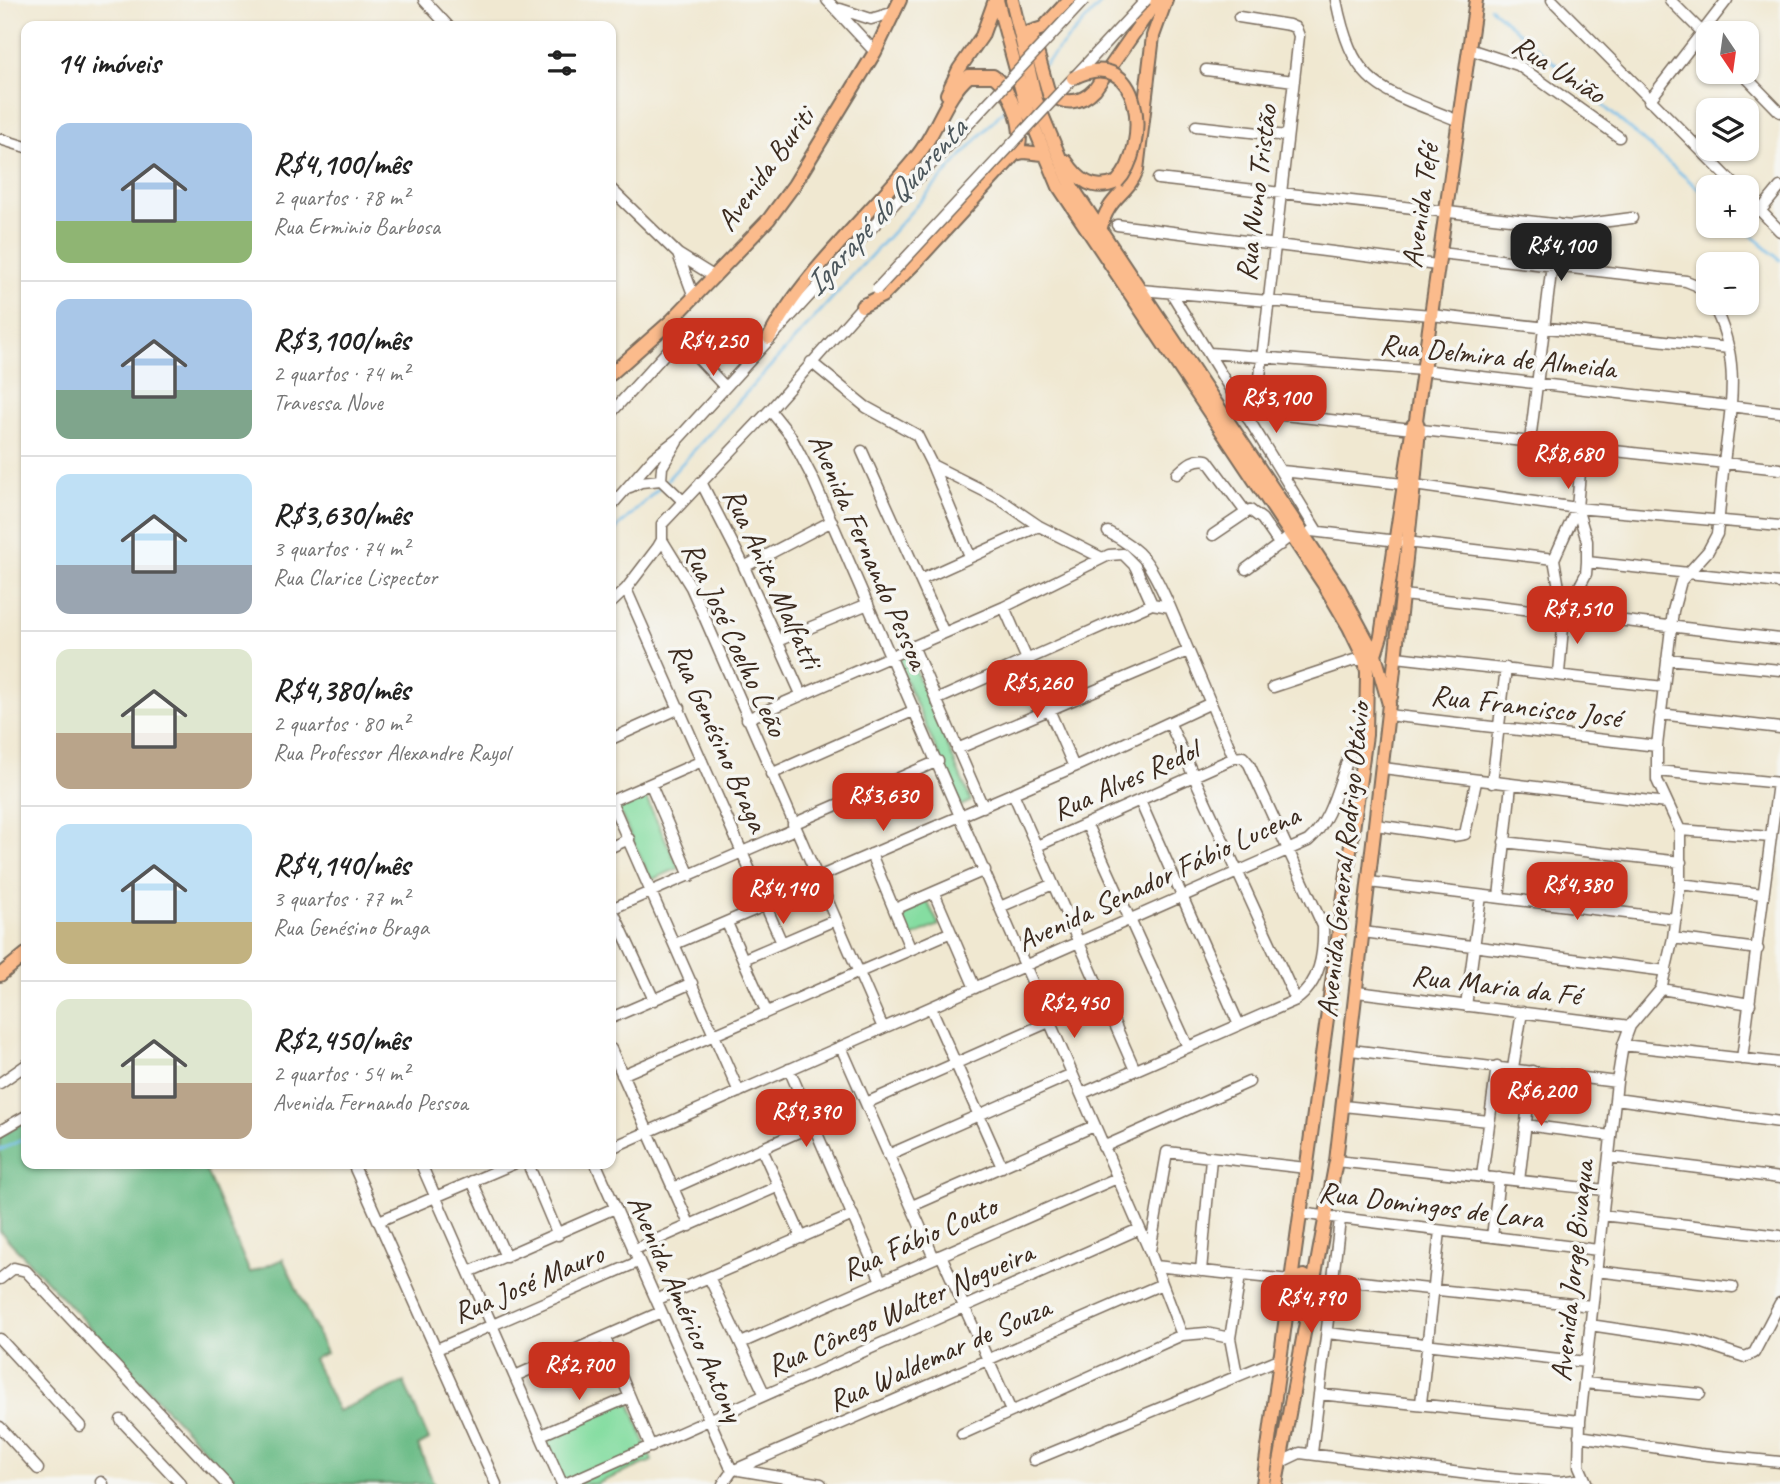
<!DOCTYPE html>
<html lang="pt">
<meta charset="utf-8">
<style>
:root{--surface:#fff;--page:#f2f2f2;--text:#222;--muted:#767676;--line:#e0e0e0;--accent:#c8321e}
body{margin:0;font-family:Caveat,sans-serif;background:var(--page);color:var(--text);height:100vh;display:flex;flex-direction:column;font-size:26px;white-space:nowrap}
*{box-sizing:border-box;margin:0}
p{font-size:23px;color:var(--muted)}
.icon{flex:none;width:38px;height:38px;fill:none;stroke:currentColor;stroke-width:2;stroke-linecap:round;stroke-linejoin:round}
.map{position:relative;flex:1;overflow:hidden}
.side{position:absolute;left:21px;top:21px;width:595px;height:1148px;display:flex;flex-direction:column;background:var(--surface);border-radius:14px;box-shadow:0 2px 5px #0004}
.side>*{flex:none}
.needle{width:46px;rotate:167deg}
.controls{position:absolute;left:1696px;top:21px;display:grid;gap:14px}
.controls a{display:grid;place-items:center;width:63px;height:63px;border-radius:14px;background:var(--surface);box-shadow:0 2px 5px #0004;font-size:35px}
.price{position:absolute;translate:-50% -60px;padding:0 16px;border-radius:14px;background:var(--accent);color:#fff;font-size:23px;line-height:46px;filter:drop-shadow(0 2px 4px #0008)}
.price::after{content:'';position:absolute;left:50%;top:42px;width:21px;height:16px;margin-left:-10px;background:inherit;clip-path:polygon(0 0,100% 0,50% 100%)}
.price.active{background:#222;color:#fff}
ul{padding:0;list-style:none}
li{display:flex;align-items:center;gap:21px;height:175px;padding:0 35px}
li+li{border-top:2px solid var(--line)}
li span{display:grid;place-items:center;flex:none;width:196px;height:140px;border-radius:14px;color:#555}
li>.icon{margin-inline-start:auto}
span .icon{width:84px;height:84px;fill:#fffc;stroke-width:1}
li b{font-size:30px}
h2{display:flex;justify-content:space-between;align-items:center;height:84px;padding:0 35px;font-size:30px}
.map>svg:first-child{display:block}
.green{fill:#85dda1;stroke:#608460;stroke-width:2}
.forest{fill:#6cbc87;stroke:#547352;stroke-width:2}
.lines{fill:none;stroke-linecap:round;stroke-linejoin:round}
.stream{stroke:#70bcea;stroke-width:2.5}
.minor-casing{stroke:#7a6c5d;stroke-width:13}
.major-casing{stroke:#7a6c5d;stroke-width:16}
.minor{stroke:#fff;stroke-width:10}
.major{stroke:#fbbb8c;stroke-width:12}
.minor-bridge-casing{stroke:#7a6c5d;stroke-width:13;stroke-linecap:butt}
.major-bridge-casing{stroke:#7a6c5d;stroke-width:16;stroke-linecap:butt}
.minor-bridge{stroke:#fff;stroke-width:10}
.major-bridge{stroke:#fbbb8c;stroke-width:12}
.labels{text-anchor:middle;dominant-baseline:central;stroke-width:7;stroke-linejoin:round;paint-order:stroke}
.street-label{font-size:30px;fill:#3b2a1e;stroke:#f6f6f2}
.water-label{font-size:32px;font-style:italic;fill:#4b565b;stroke:#f6f6f2}
</style>
<div class="map">
<svg width="1780" height="1484" viewBox="0 0 1780 1484">
<rect width="100%" height="100%" fill="#f6f6f2"/>
<filter id="ink" filterUnits="userSpaceOnUse"><feTurbulence type="fractalNoise" baseFrequency=".0143" numOctaves="2"/><feDisplacementMap in="SourceGraphic" scale="14" xChannelSelector="R" yChannelSelector="G"/><feConvolveMatrix kernelMatrix="1 2 1 2 8 2 1 2 1" color-interpolation-filters="sRGB"/></filter>
<filter id="wash" filterUnits="userSpaceOnUse"><feTurbulence type="fractalNoise" baseFrequency=".00686" numOctaves="4" result="noise"/><feDisplacementMap in="SourceGraphic" scale="28" xChannelSelector="R" yChannelSelector="G"/><feGaussianBlur stdDeviation="1.57" result="paint"/><feColorMatrix in="noise" values="0 0 0 0 0 0 0 0 0 0 0 0 0 0 0 0 0 1.4 0 .05"/><feComposite in="paint" operator="in"/></filter>
<g filter="url(#wash)">
<rect width="100%" height="100%" fill="#f0e8d1"/>
<!-- green -->
<path class="green" d="M908 653 971 801 961 806 896 658Z
M643 792 679 868 651 880 616 804Z
M925 897 939 925 910 938 898 910Z
M629 1400 652 1461 596 1484H563L543 1436Z"/>
<!-- forest -->
<path class="forest" d="M26 1121V1164H203L250 1273 283 1259 326 1353 313 1359 338 1411 404 1382 429 1440 418 1446 434 1484H236L0 1231V1136Z"/>
<g class="lines">
<!-- stream -->
<path class="stream" d="M1490 7 1708 197
M1045 64 1104 0
M1741 226 1780 260
M666 481 1008 105
M611 534 661 486
M0 1150 26 1138"/>
</g>
</g>
<g filter="url(#ink)">
<g class="lines">
<defs>
<path id="minor" d="M424 0 448 26
M827 0 875 52
M1336 0C1354 90 1381 89 1459 121
M1552 0 1737 187
M1670 0 1708 38
M840 9 871 19 895 12
M1239 17 1289 25 1296 28 1299 36 1256 412 1248 419
M1469 49 1518 65 1619 137
M1206 70 1294 81
M1741 72 1780 112
M1649 101 1727 0
M1196 126 1287 136
M0 139 26 147
M1158 179 1571 226 1632 218
M611 189 678 254 715 277
M1746 196 1780 231
M1761 210 1780 187
M1117 225 1437 265
M1440 253 1686 281 1696 285 1708 297
M678 254 694 297
M1141 290 1431 315 1729 348
M1172 294 1317 531
M1210 353 1423 370 1780 412
M811 362 866 407 917 435 932 465 998 498 1039 526 1102 558
M770 410 790 435 813 479 1150 1252 1182 1335
M1256 412 1780 469
M611 413 671 347 678 343 687 346 725 387
M1530 441 1557 224
M862 451 944 633
M932 465 970 556
M1282 471 1403 484
M1177 474C1186 466 1194 457 1207 460L1245 511
M661 480 662 467 677 442
M701 482 740 558 801 694
M1414 485 1577 508 1780 526
M630 487 641 482 661 480 683 501
M611 506 653 458 679 438 852 249
M1311 531 1554 559
M1108 532C1147 552 1152 569 1170 607
M1213 535 1250 510 1262 519 1280 545
M662 540 691 587 703 614 883 1028
M1587 562 1780 583
M744 567 832 521
M1246 569 1292 535
M920 580 1039 526
M626 589 782 943
M1403 595 1780 639
M611 603 626 589 658 547 662 540V524L770 410 865 303
M1152 604 1170 607 1234 758
M1004 607 1074 767
M1564 616 1586 574 1587 562V541L1577 508 1582 448
M777 641 868 604
M913 646 983 807
M1396 657 1664 687
M1667 659 1780 670
M1559 673 1564 616 1554 559 1577 508
M1273 687 1354 660H1365
M936 700 1152 604
M1660 714 1780 728
M1388 715 1657 746
M747 719 1004 607 1109 555 1123 554 1135 566 1152 604
M1170 724 1296 1000
M611 739 680 708
M957 749 1188 651
M1383 768 1666 803
M1657 771 1780 783
M771 774 915 710
M1492 783 1506 668
M651 785 690 876
M1013 793 1135 1070
M611 801 739 1092
M611 801 702 761
M1140 801 1239 1025
M793 824 938 761
M1087 825 1188 1047
M1376 825 1453 836 1465 834 1476 782
M1680 830 1771 837
M1504 842 1681 862
M1037 846 1234 758 1243 757 1249 764 1323 926C1324 954 1320 983 1296 1000L1081 1094
M611 847 629 839
M871 854 910 948
M816 878 1074 767 1211 703
M1369 882 1676 919
M1680 884 1763 894
M934 893 975 988
M1499 897 1511 785
M1000 907 1053 884
M611 909 795 829
M612 909 654 1000
M895 909 985 870
M727 923 766 1011
M1363 932 1666 971
M1673 938 1758 949
M675 944 766 905
M744 959 835 920
M1661 989 1750 1004
M1357 992 1630 1026
M1466 1006 1481 896
M931 1008 1002 1167
M611 1018 692 983
M1623 1045 1780 1063
M841 1047 934 1258
M611 1049 690 1226
M1351 1050 1617 1082
M1742 1059 1778 783
M1513 1068 1522 1012
M789 1069 881 1281
M622 1075 949 933
M0 1083 26 1065
M1616 1099 1780 1122
M866 1103 1049 1022
M1343 1106 1489 1121
M1525 1125 1611 1136
M0 1131 26 1116
M1103 1147 1249 1082
M611 1148 1308 841C1339 815 1341 756 1367 720
M762 1149 802 1238
M888 1155 1072 1074
M1609 1157 1780 1178
M1336 1161 1605 1190
M353 1164 496 1484
M421 1164 562 1484
M528 1164 558 1235
M596 1164 732 1471
M1482 1176 1497 1066
M472 1181 506 1257
M1519 1181 1532 1071
M673 1188 812 1126
M912 1206 1094 1126
M1299 1213 1598 1250
M1602 1215 1780 1236
M379 1221 513 1164
M1492 1237 1499 1178
M633 1250 779 1186
M1150 1251 1167 1152 1306 1168
M941 1255 1011 1411
M1155 1266 1290 1280
M1201 1271 1211 1158
M1596 1271 1733 1287
M469 1272 615 1208
M709 1277 765 1395
M0 1279 14 1268 26 1271 226 1484
M1333 1279 1592 1306
M656 1300 853 1215
M1590 1325 1697 1341 1745 1357 1754 1353 1780 1303
M1327 1333 1586 1362
M605 1338 651 1447
M0 1339 80 1426
M741 1343 1117 1178
M437 1349 638 1262
M1237 1375 1230 1338 1240 1276
M515 1376 661 1312
M1584 1383 1700 1394
M1319 1394 1580 1421
M1421 1403 1440 1231
M121 1420 181 1484
M0 1427 38 1469
M962 1434 1182 1335 1206 1333 1230 1338
M541 1435 630 1397
M1579 1436 1699 1454 1780 1462
M1312 1453 1340 1220
M1034 1460 1279 1359
M1279 1463 1300 1453 1485 1476 1560 1482 1582 1479
M739 1470 821 1484
M101 1482 103 1484
M565 1484 1139 1229
M723 1484 732 1471 1162 1284
M1587 1484 1579 1466 1580 1421 1617 1082 1623 1045 1630 1026 1661 989 1673 938 1680 884V830L1657 780V746L1673 611 1681 581 1708 551 1717 534C1720 511 1721 487 1724 463 1731 404 1742 359 1712 303"/>
<path id="major" d="M997 0 1027 110 1059 187 1323 583 1349 627 1365 660 1367 672 1366 735 1263 1484
M1012 0 1036 100 1072 187 1339 588 1375 655 1389 704 1336 1161 1276 1484
M1027 33 1043 28 1069 0
M1032 34 1049 94C1065 105 1081 104 1095 89L1157 0
M947 94 959 69 982 36 995 0
M1066 161C1079 181 1094 192 1117 182
M1100 231C1108 195 1127 196 1137 170L1153 36 1166 0
M862 306 882 296 915 263 1015 154 1024 152 1043 154
M671 321 678 343
M769 338C801 275 872 212 917 156 937 132 945 96 969 76H993C1011 87 1029 137 1015 154
M611 374 671 321 769 219 794 185 875 52 900 0
M1371 657 1375 655 1381 636 1413 425
M1391 697 1414 485 1419 429 1416 420 1476 0
M0 975 26 954
M1290 1280 1304 1276 1316 1284"/>
</defs>
<!-- minor casing -->
<use href="#minor" class="minor-casing"/>
<!-- major casing -->
<use href="#major" class="major-casing"/>
<!-- minor -->
<use href="#minor" class="minor"/>
<!-- major -->
<use href="#major" class="major"/>
<defs>
<path id="minor-bridge" d="M852 249 1084 0
M877 289 1146 0"/>
<path id="major-bridge" d="M1073 78C1143 42 1151 147 1117 182"/>
</defs>
<!-- minor-bridge casing -->
<use href="#minor-bridge" class="minor-bridge-casing"/>
<!-- major-bridge casing -->
<use href="#major-bridge" class="major-bridge-casing"/>
<!-- minor-bridge -->
<use href="#minor-bridge" class="minor-bridge"/>
<!-- major-bridge -->
<use href="#major-bridge" class="major-bridge"/>
</g>
</g>
<g class="labels">
<!-- street labels -->
<g class="street-label">
<text transform="translate(1559 69) rotate(32)">Rua União</text>
<text transform="translate(765 169) rotate(-54)">Avenida Buriti</text>
<text transform="translate(1256 193) rotate(-83)">Rua Nuno Tristão</text>
<text transform="translate(1420 206) rotate(-82)">Avenida Tefé</text>
<text transform="translate(1498 356) rotate(6)">Rua Delmira de Almeida</text>
<text transform="translate(869 551) rotate(66)">Avenida Fernando Pessoa</text>
<text transform="translate(773 578) rotate(65)">Rua Anita Malfatti</text>
<text transform="translate(735 639) rotate(65)">Rua José Coelho Leão</text>
<text transform="translate(1526 706) rotate(7)">Rua Francisco José</text>
<text transform="translate(719 737) rotate(66)">Rua Genésino Braga</text>
<text transform="translate(1125 780) rotate(-24)">Rua Alves Redol</text>
<text transform="translate(1343 860) rotate(-84)">Avenida General Rodrigo Otávio</text>
<text transform="translate(1158 878) rotate(-25)">Avenida Senador Fábio Lucena</text>
<text transform="translate(1496 985) rotate(7)">Rua Maria da Fé</text>
<text transform="translate(1431 1205) rotate(7)">Rua Domingos de Lara</text>
<text transform="translate(919 1238) rotate(-24)">Rua Fábio Couto</text>
<text transform="translate(1572 1271) rotate(-84)">Avenida Jorge Bivaqua</text>
<text transform="translate(528 1283) rotate(-23)">Rua José Mauro</text>
<text transform="translate(686 1308) rotate(66)">Avenida Américo Antony</text>
<text transform="translate(900 1309) rotate(-24)">Rua Cônego Walter Nogueira</text>
<text transform="translate(939 1354) rotate(-24)">Rua Waldemar de Souza</text>
</g>
<!-- water labels -->
<g class="water-label">
<text transform="translate(885 207) rotate(-48)">Igarapé do Quarenta</text>
</g>
</g>
</svg>
<div class="controls">
<a><svg class="needle" viewBox="-14 -14 28 28"><path d="M0-13l5 13h-10z" fill="#e53935"/><path d="M0 13l5-13h-10z" fill="#767676"/></svg></a>
<a><svg class="icon" aria-label="layers" viewBox="0 0 24 24"><path d="M12 4l9 5-9 5-9-5zM3 14l9 5 9-5"/></svg></a>
<a>+</a>
<a>−</a>
</div>
<b class="price active" style="left:1561px;top:283px">R$4,100</b>
<b class="price" style="left:713px;top:378px">R$4,250</b>
<b class="price" style="left:1276px;top:435px">R$3,100</b>
<b class="price" style="left:1568px;top:491px">R$8,680</b>
<b class="price" style="left:1577px;top:646px">R$7,510</b>
<b class="price" style="left:1037px;top:720px">R$5,260</b>
<b class="price" style="left:883px;top:833px">R$3,630</b>
<b class="price" style="left:1577px;top:922px">R$4,380</b>
<b class="price" style="left:783px;top:926px">R$4,140</b>
<b class="price" style="left:1074px;top:1040px">R$2,450</b>
<b class="price" style="left:1541px;top:1128px">R$6,200</b>
<b class="price" style="left:806px;top:1149px">R$9,390</b>
<b class="price" style="left:1311px;top:1335px">R$4,790</b>
<b class="price" style="left:579px;top:1402px">R$2,700</b>
<section class="side">
<h2>14 imóveis<svg class="icon" aria-label="filters" viewBox="0 0 24 24"><path d="M4 7h16M4 17h16"/><circle cx="9" cy="7" r="2"/><circle cx="15" cy="17" r="2"/></svg></h2>
<ul>
<li><span style="background:linear-gradient(#a9c7e8 70%,#8fb573 0)"><svg class="icon" aria-label="home" viewBox="0 0 24 24"><path d="M3 11l9-7 9 7M6 9v11h12V9"/></svg></span><div><b>R$4,100/mês</b><p>2 quartos · 78 m²</p><p>Rua Erminio Barbosa</p></div></li>
<li><span style="background:linear-gradient(#a9c7e8 65%,#7fa58c 0)"><svg class="icon" aria-label="home" viewBox="0 0 24 24"><path d="M3 11l9-7 9 7M6 9v11h12V9"/></svg></span><div><b>R$3,100/mês</b><p>2 quartos · 74 m²</p><p>Travessa Nove</p></div></li>
<li><span style="background:linear-gradient(#bfe0f5 65%,#9aa5b1 0)"><svg class="icon" aria-label="home" viewBox="0 0 24 24"><path d="M3 11l9-7 9 7M6 9v11h12V9"/></svg></span><div><b>R$3,630/mês</b><p>3 quartos · 74 m²</p><p>Rua Clarice Lispector</p></div></li>
<li><span style="background:linear-gradient(#dfe7d0 60%,#b9a48a 0)"><svg class="icon" aria-label="home" viewBox="0 0 24 24"><path d="M3 11l9-7 9 7M6 9v11h12V9"/></svg></span><div><b>R$4,380/mês</b><p>2 quartos · 80 m²</p><p>Rua Professor Alexandre Rayol</p></div></li>
<li><span style="background:linear-gradient(#bfe0f5 70%,#c2b280 0)"><svg class="icon" aria-label="home" viewBox="0 0 24 24"><path d="M3 11l9-7 9 7M6 9v11h12V9"/></svg></span><div><b>R$4,140/mês</b><p>3 quartos · 77 m²</p><p>Rua Genésino Braga</p></div></li>
<li><span style="background:linear-gradient(#dfe7d0 60%,#b9a48a 0)"><svg class="icon" aria-label="home" viewBox="0 0 24 24"><path d="M3 11l9-7 9 7M6 9v11h12V9"/></svg></span><div><b>R$2,450/mês</b><p>2 quartos · 54 m²</p><p>Avenida Fernando Pessoa</p></div></li>
</ul>
</section>
</div>
